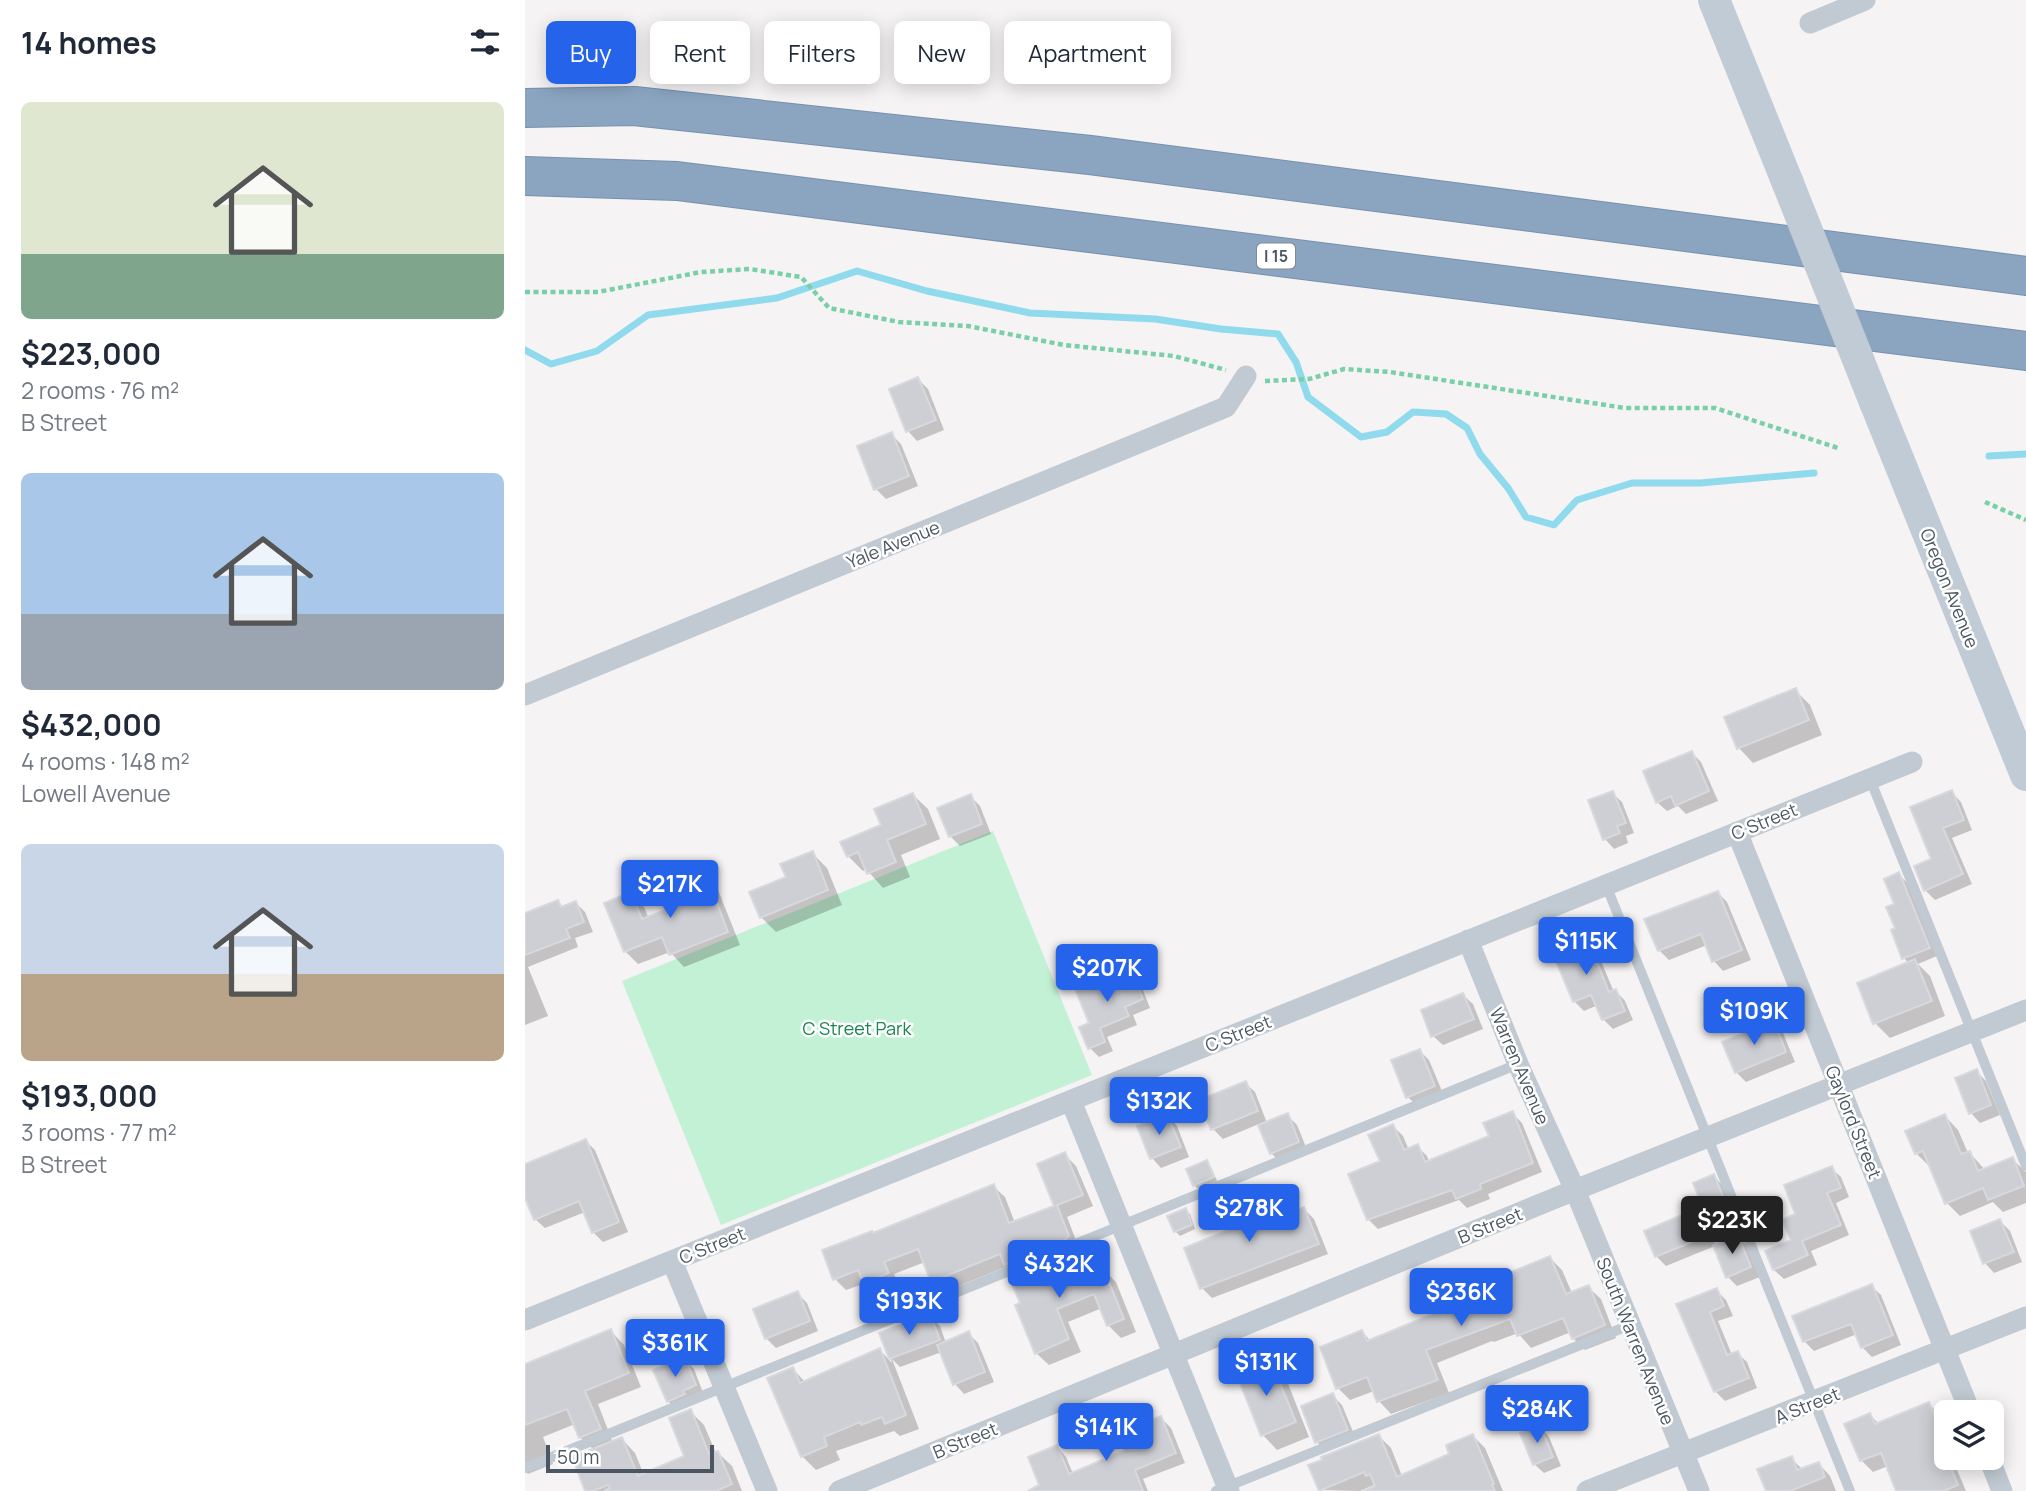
<!DOCTYPE html>
<meta charset="utf-8">
<style>
:root{--surface:#fff;--page:#f2f2f3;--text:#1f2937;--muted:#747a83;--accent:#2563eb}
body{margin:0;font-family:Manrope,sans-serif;background:var(--page);color:var(--text);height:100vh;display:flex;flex-direction:column;font-size:26px;white-space:nowrap}
*{box-sizing:border-box;margin:0}
p{font-size:23px;color:var(--muted)}
.icon{flex:none;width:38px;height:38px;fill:none;stroke:currentColor;stroke-width:2;stroke-linecap:round;stroke-linejoin:round}
.map{position:relative;flex:1;overflow:hidden}
.details{display:flex;flex-direction:column;background:var(--surface);width:525px}
.details>*{flex:none}
.guide{position:absolute;left:21px;top:21px;width:665px;height:63px;display:flex;gap:14px}
.tools{position:absolute;left:1409px;top:1400px;display:grid;gap:14px}
.tools a{display:grid;place-items:center;width:70px;height:70px;border-radius:10px;background:var(--surface);box-shadow:0 4px 18px #0003;font-size:35px}
.scale{position:absolute;left:21px;bottom:18px;width:168px;box-sizing:border-box;padding-left:7px;border:4px solid #4a5661;border-top:0;font-size:19px;line-height:24px;white-space:nowrap;color:#4a5661;-webkit-text-stroke:5px #fff;paint-order:stroke}
.price{position:absolute;translate:-50% -60px;padding:0 16px;border-radius:7px;background:var(--accent);color:#fff;font-size:23px;line-height:46px;filter:drop-shadow(0 2px 4px #0008)}
.price::after{content:'';position:absolute;left:50%;top:42px;width:21px;height:16px;margin-left:-10px;background:inherit;clip-path:polygon(0 0,100% 0,50% 100%)}
.price.active{background:#222;color:#fff}
ul{padding:0;list-style:none}
li{display:grid;align-content:center;gap:14px;height:371px;padding:0 21px}
li span{display:grid;place-items:center;height:217px;border-radius:10px;color:#555}
li>.icon{margin-inline-start:auto}
span .icon{width:126px;height:126px;fill:#fffc;stroke-width:1}
li b{font-size:30px}
h2{display:flex;justify-content:space-between;align-items:center;height:84px;padding:0 21px;font-size:30px}
.pill{padding:0 24px;border-radius:10px;background:var(--surface);box-shadow:0 4px 18px #0003;font-size:24px;line-height:63px}
.pill.active{background:var(--accent);color:#fff}
main{display:flex;flex:1;min-height:0}
.map>svg:first-child{display:block}
.green{fill:#c3f1d5}
.shadow{fill:#0003}
.lines{fill:none;stroke-linecap:round;stroke-linejoin:round}
.stream{stroke:#90daee;stroke-width:7}
.building{fill:#cdcfd5;stroke:#d7d9de;stroke-width:2}
.highway-casing{stroke:#7690ad;stroke-width:40}
.path{stroke:#7ad0a6;stroke-width:4.5;stroke-dasharray:5 3.5;stroke-linecap:butt}
.lane{stroke:#c1cad2;stroke-width:10}
.street{stroke:#c1cad2;stroke-width:21}
.secondary{stroke:#c1cbd6;stroke-width:32}
.highway{stroke:#8ba5c1;stroke-width:38}
.secondary-bridge{stroke:#c1cbd6;stroke-width:32}
.labels{text-anchor:middle;dominant-baseline:central;stroke-width:5;stroke-linejoin:round;paint-order:stroke}
.shield{fill:#fff;stroke:#808990;stroke-width:2}
.shield-label{font-size:16px;font-weight:bold;fill:#4a5661}
.street-label{font-size:18px;fill:#4a5661;stroke:#fff}
.park-label{font-size:18px;fill:#17864f;stroke:#fff}
</style>
<main>
<section class="details">
<h2>14 homes<svg class="icon" aria-label="filters" viewBox="0 0 24 24"><path d="M4 7h16M4 17h16"/><circle cx="9" cy="7" r="2"/><circle cx="15" cy="17" r="2"/></svg></h2>
<ul>
<li><span style="background:linear-gradient(#dfe7d0 70%,#7fa58c 0)"><svg class="icon" aria-label="home" viewBox="0 0 24 24"><path d="M3 11l9-7 9 7M6 9v11h12V9"/></svg></span><div><b>$223,000</b><p>2 rooms · 76 m²</p><p>B Street</p></div></li>
<li><span style="background:linear-gradient(#a9c7e8 65%,#9aa5b1 0)"><svg class="icon" aria-label="home" viewBox="0 0 24 24"><path d="M3 11l9-7 9 7M6 9v11h12V9"/></svg></span><div><b>$432,000</b><p>4 rooms · 148 m²</p><p>Lowell Avenue</p></div></li>
<li><span style="background:linear-gradient(#c9d6e8 60%,#b9a48a 0)"><svg class="icon" aria-label="home" viewBox="0 0 24 24"><path d="M3 11l9-7 9 7M6 9v11h12V9"/></svg></span><div><b>$193,000</b><p>3 rooms · 77 m²</p><p>B Street</p></div></li>
</ul>
</section>
<div class="map">
<svg width="1501" height="1491" viewBox="0 0 1501 1491">
<rect width="100%" height="100%" fill="#f5f3f3"/>
<!-- green -->
<path class="green" d="M468 831 567 1075 196 1225 97 981Z"/>
<!-- shadow -->
<path class="shadow" d="M393 379 403 389 419 430 392 441 383 431Z
M366 434 376 444 393 486 361 499 351 489Z
M1270 690 1285 705 1297 735 1228 763 1214 748Z
M1167 753 1176 762 1193 801 1161 814 1153 806 1142 811 1132 802Z
M1426 792 1436 802 1447 830 1427 838 1447 884 1410 900 1400 890Z
M1087 793 1097 802 1109 833 1101 836 1103 843 1089 849 1080 839Z
M388 795 403 809 415 839 376 855 385 877 358 888 341 869 338 871 323 856 358 826Z
M445 796 455 806 466 834 435 846 425 836Z
M287 853 302 868 317 905 251 932 236 917 263 878Z
M1374 874 1382 883 1412 956 1393 964 1405 976 1420 1016 1365 1038 1350 1023 1384 964 1379 958 1372 929Z
M180 877 193 890 215 945 159 967 145 952 113 964 100 951 106 894 119 907 124 919 170 901Z
M1193 893 1202 902 1226 960 1198 971 1189 961 1182 945 1144 960 1134 950Z
M33 902 38 908 51 903 60 912 68 932 50 938 53 947 3 967 23 1016 0 1025V915Z
M1061 937 1070 947 1089 992 1091 991 1100 1001 1108 1020 1088 1029 1078 1019 1073 1005 1059 1011 1049 1001Z
M605 971 614 980 625 1008 608 1015 612 1025 582 1037 588 1051 574 1057 565 1048 557 1028 567 1024Z
M938 995 948 1004 958 1029 918 1045 908 1036Z
M1248 1023 1258 1033 1270 1062 1221 1082 1211 1072Z
M895 1051 904 1060 919 1096 892 1106 883 1097Z
M1451 1071 1461 1081 1475 1115 1455 1123 1446 1113Z
M720 1083 730 1092 742 1123 762 1115 772 1125 783 1152 756 1163 746 1153 734 1124 698 1139 688 1129Z
M987 1113 997 1123 1017 1172 963 1194 965 1199 942 1208 934 1200 853 1229 843 1219 868 1126 878 1136 884 1150 892 1146 902 1156 904 1162 966 1137Z
M642 1116 652 1126 664 1157 636 1168 627 1158Z
M1420 1116 1433 1130 1443 1153H1445L1460 1170 1487 1159 1501 1172V1203L1478 1212 1468 1202 1435 1216 1422 1203 1405 1167 1391 1153Z
M61 1141 70 1150 103 1232 78 1242 68 1232 60 1212 20 1228 10 1219 0 1194V1166Z
M540 1155 551 1166 568 1206 542 1217 554 1248 543 1254 558 1269 561 1276 578 1269 591 1282 611 1332 596 1338 583 1325 577 1308 543 1322 556 1352 524 1365 511 1353 498 1304 494 1277 483 1266 419 1292 408 1281 400 1262 369 1274 374 1285 351 1293 341 1283 321 1290 310 1279 348 1234 468 1186 480 1197 490 1223 531 1207Z
M682 1162 686 1167 692 1181 673 1189 669 1185Z
M1306 1168 1316 1177 1324 1197 1311 1203 1324 1235 1286 1251 1292 1265 1259 1279 1249 1270 1242 1252 1268 1240Z
M1189 1176 1198 1186 1208 1211 1190 1218 1181 1209Z
M728 1202 737 1212 742 1224 779 1209 789 1219 803 1254 687 1298 677 1288Z
M660 1210 665 1214 670 1229 655 1236 650 1231Z
M1171 1211 1180 1221 1191 1246 1213 1237 1222 1246 1235 1277 1212 1286 1203 1277 1190 1246 1141 1266 1131 1256Z
M1475 1221 1485 1231 1497 1262 1469 1273 1460 1263Z
M1025 1258 1037 1270 1047 1293 1063 1287 1076 1299 1091 1338 1060 1350 1048 1338 1046 1332 1006 1348 993 1333 969 1342 967 1341 912 1363 924 1393 866 1414 854 1401 849 1391 825 1400 813 1388 837 1332 846 1341 945 1301 960 1278 964 1283Z
M1346 1286 1356 1295 1376 1345 1347 1357 1337 1347 1332 1334 1289 1351 1279 1341Z
M1191 1290 1201 1300 1208 1316 1193 1321 1207 1355 1212 1353 1222 1362 1232 1388 1200 1401 1190 1391 1153 1305Z
M272 1293 282 1303 293 1331 251 1348 241 1338Z
M405 1316 415 1326 421 1343 444 1334 453 1343 469 1382 439 1394 430 1384 417 1352 375 1367 367 1359 394 1429 375 1436 369 1431 311 1451 315 1460 291 1470 277 1456 268 1369 280 1382 355 1350 367 1363 357 1334Z
M86 1331 99 1345 116 1387 73 1404 88 1443 97 1439 110 1453 119 1475 162 1457 165 1411 179 1425 191 1453H193L207 1466 217 1491H62L69 1450 55 1437 50 1424 18 1437 28 1464 3 1474 0 1471V1368Z
M159 1359 169 1369 179 1395 153 1411 143 1401Z
M745 1361 760 1376 784 1437 752 1450 738 1435Z
M807 1395 817 1405 831 1439 801 1451 792 1442Z
M1404 1404 1416 1416 1421 1429V1458H1427L1441 1491H1373L1363 1466 1348 1472 1336 1460 1345 1415 1354 1424Z
M636 1418 646 1428 660 1463 618 1479 623 1491H519L532 1447 541 1457 548 1474 601 1452Z
M1015 1427 1024 1437 1036 1466 1019 1473 1009 1464Z
M854 1436 866 1448 877 1476 926 1455 948 1436 960 1448 978 1491H854L851 1484 835 1491 795 1490Z
M1266 1458 1278 1470 1294 1464 1305 1476 1311 1491H1243Z"/>
<g class="lines">
<!-- stream -->
<path class="stream" d="M0 350 26 364 72 351 123 315 252 298 332 271 402 291 505 313 630 319 696 329 753 334 771 362 783 397 836 437 862 432 888 412 921 414 942 428 955 454 983 488 1001 517 1029 525 1052 500 1107 483H1175L1289 473
M1464 456 1501 454"/>
</g>
<!-- building -->
<path class="building" d="M393 377 411 420 381 432 364 389Z
M367 432 384 476 349 490 332 446Z
M1271 688 1284 720 1212 749 1199 717Z
M1167 751 1184 791 1150 806 1146 796 1131 803 1118 771Z
M1427 790 1439 820 1418 828 1438 874 1399 891 1389 866 1406 859 1385 807Z
M1088 791 1101 823 1092 826 1095 833 1078 840 1063 800Z
M388 793 401 824 362 840 371 862 342 874 333 852 322 857 315 842 356 825 349 809Z
M446 794 457 824 424 837 412 808Z
M288 851 303 890 235 918 224 892 261 877 255 864Z
M1374 872 1405 948 1377 959 1366 930 1370 928 1361 907 1369 904 1359 879Z
M181 874 203 932 144 955 137 937 99 952 79 903 106 892 117 919 167 900 161 883Z
M1193 891 1217 950 1187 962 1176 934 1133 951 1119 919Z
M33 900 36 907 51 901 59 922 41 929 45 938 0 955V913Z
M1061 935 1084 992 1091 989 1100 1011 1077 1020 1066 995 1048 1002 1026 949Z
M1390 959 1407 1001 1348 1024 1332 983Z
M606 969 618 999 600 1007 604 1016 575 1028 580 1042 563 1049 554 1027 564 1023 551 991Z
M938 993 949 1019 906 1037 896 1010Z
M1249 1021 1261 1052 1210 1073 1197 1042Z
M895 1049 910 1086 881 1098 866 1060Z
M1452 1069 1466 1105 1444 1114 1430 1078Z
M721 1081 733 1111 686 1130 674 1100Z
M988 1111 1008 1163 955 1184 956 1189 931 1199 927 1190 842 1220 823 1174 855 1161 843 1135 868 1124 879 1150 893 1144 900 1162 964 1136 958 1123Z
M763 1113 774 1142 745 1154 733 1125Z
M642 1114 656 1147 625 1159 612 1126Z
M1420 1114 1436 1154 1445 1151 1453 1171 1488 1157 1499 1186 1463 1200 1458 1188 1420 1204 1398 1151 1390 1154 1380 1131Z
M61 1139 94 1222 67 1233 54 1201 9 1220 0 1198V1164Z
M540 1152 558 1195 532 1205 544 1236 540 1240 479 1265 475 1254 406 1282 393 1249 359 1262 364 1273 339 1283 333 1270 308 1280 297 1250 347 1231 348 1233 469 1184 484 1223 529 1206 512 1164Z
M682 1160 689 1177 668 1186 661 1169Z
M1307 1166 1316 1188 1302 1193 1316 1225 1277 1241 1283 1255 1248 1270 1240 1251 1266 1240 1257 1220 1270 1214 1259 1185Z
M1189 1174 1200 1201 1179 1210 1168 1183Z
M728 1200 738 1224 779 1207 794 1244 675 1289 659 1248 708 1228 701 1211Z
M661 1208 667 1225 649 1232 642 1216Z
M1171 1209 1182 1236 1130 1257 1119 1231Z
M1475 1219 1489 1252 1458 1264 1445 1231Z
M1213 1235 1226 1267 1201 1278 1188 1245Z
M546 1255 554 1276 578 1267 599 1319 582 1326 569 1294 532 1309 544 1339 510 1354 490 1305 495 1303 485 1279Z
M1025 1256 1041 1294 1064 1285 1080 1325 1047 1339 1038 1318 992 1336 985 1319 901 1350 913 1380 852 1402 842 1377 811 1389 795 1347 837 1330 842 1341 942 1300 937 1285 960 1276 962 1282Z
M1347 1284 1368 1335 1336 1348 1326 1324 1278 1342 1267 1316Z
M1192 1288 1199 1306 1185 1312 1202 1355 1213 1351 1224 1378 1189 1392 1151 1304Z
M273 1291 285 1321 240 1339 228 1309Z
M405 1314 415 1340 364 1359 354 1333Z
M86 1329 104 1373 60 1391 76 1429 54 1438 42 1409 0 1425V1364Z
M444 1331 460 1372 428 1385 412 1345Z
M355 1348 381 1415 360 1424 357 1417 336 1425 335 1422 299 1437 302 1446 276 1457 242 1378 268 1367 275 1383Z
M160 1357 171 1385 158 1391 160 1394 142 1402 128 1370Z
M745 1359 771 1422 736 1436 711 1373Z
M808 1393 823 1430 790 1443 776 1406Z
M1404 1402 1417 1433 1412 1435 1433 1485 1419 1491H1371L1356 1453 1335 1461 1319 1424 1345 1413 1350 1424Z
M166 1409 184 1454 193 1451 207 1484 191 1491H79L85 1488 83 1485 68 1491H60L47 1457 97 1437 113 1476 159 1456 144 1418Z
M636 1416 651 1453 610 1470 618 1491H503L514 1485 503 1457 532 1445 544 1474 599 1451 592 1434Z
M1015 1425 1028 1457 1008 1465 995 1433Z
M854 1434 872 1477 924 1454 921 1445 948 1434 969 1484 967 1485 970 1491H838L850 1486 845 1474 841 1476 839 1472 794 1491 783 1465 797 1460 796 1457Z
M1267 1456 1272 1470 1294 1462 1300 1477 1265 1491H1241L1232 1469Z"/>
<g class="lines">
<defs>
<path id="highway" d="M0 108 109 106 565 155 1501 276
M0 176 152 181 1501 351"/>
</defs>
<!-- highway casing -->
<use href="#highway" class="highway-casing"/>
<!-- path -->
<path class="path" d="M0 292H73L176 272 225 269 276 277 304 308 374 322 443 326 539 345 649 356 701 370
M740 381 784 379 819 369 865 372 1100 408H1190L1313 448
M1460 502 1501 520"/>
<!-- lane -->
<path class="lane" d="M1345 779 1501 1166
M1081 885 1325 1491
M0 1468 993 1064
M691 1491 1105 1325"/>
<!-- street -->
<path class="street" d="M1285 23 1340 0
M0 695 701 407 721 376
M1212 832 1445 1412
M943 940 993 1064 1050 1190 1174 1491
M546 1101 704 1491
M147 1261 242 1491
M0 1320 1387 762
M1464 1458 1477 1491
M314 1491 1050 1190 1501 1010
M1062 1491 1501 1317"/>
<!-- secondary -->
<path class="secondary" d="M1189 0 1262 181
M1350 402 1501 775"/>
<!-- highway -->
<use href="#highway" class="highway"/>
<!-- secondary-bridge -->
<path class="secondary-bridge" d="M1262 181 1350 402"/>
</g>
<g class="labels">
<!-- shield labels -->
<rect class="shield" x="732" y="243.5" width="38" height="25" rx="5"/>
<g class="shield-label">
<text x="751" y="256">I 15</text>
</g>
<!-- street labels -->
<g class="street-label">
<text transform="translate(368 544) rotate(-22)">Yale Avenue</text>
<text transform="translate(1425 588) rotate(68)">Oregon Avenue</text>
<text transform="translate(1239 821) rotate(-22)">C Street</text>
<text transform="translate(713 1033) rotate(-22)">C Street</text>
<text transform="translate(995 1066) rotate(67)">Warren Avenue</text>
<text transform="translate(1329 1122) rotate(68)">Gaylord Street</text>
<text transform="translate(965 1225) rotate(-22)">B Street</text>
<text transform="translate(187 1245) rotate(-22)">C Street</text>
<text transform="translate(1111 1341) rotate(68)">South Warren Avenue</text>
<text transform="translate(1282 1405) rotate(-22)">A Street</text>
<text transform="translate(440 1440) rotate(-22)">B Street</text>
</g>
<!-- park labels -->
<g class="park-label">
<text x="332" y="1028">C Street Park</text>
</g>
</g>
</svg>
<div class="tools">
<a><svg class="icon" aria-label="layers" viewBox="0 0 24 24"><path d="M12 4l9 5-9 5-9-5zM3 14l9 5 9-5"/></svg></a>
</div>
<div class="scale">50 m</div>
<b class="price" style="left:145px;top:920px">$217K</b>
<b class="price" style="left:1061px;top:977px">$115K</b>
<b class="price" style="left:582px;top:1004px">$207K</b>
<b class="price" style="left:1229px;top:1047px">$109K</b>
<b class="price" style="left:634px;top:1137px">$132K</b>
<b class="price" style="left:724px;top:1244px">$278K</b>
<b class="price active" style="left:1207px;top:1256px">$223K</b>
<b class="price" style="left:534px;top:1300px">$432K</b>
<b class="price" style="left:936px;top:1328px">$236K</b>
<b class="price" style="left:384px;top:1337px">$193K</b>
<b class="price" style="left:150px;top:1379px">$361K</b>
<b class="price" style="left:741px;top:1398px">$131K</b>
<b class="price" style="left:1012px;top:1445px">$284K</b>
<b class="price" style="left:581px;top:1463px">$141K</b>
<div class="guide">
<a class="pill active">Buy</a>
<a class="pill">Rent</a>
<a class="pill">Filters</a>
<a class="pill">New</a>
<a class="pill">Apartment</a>
</div>
</div>
</main>
